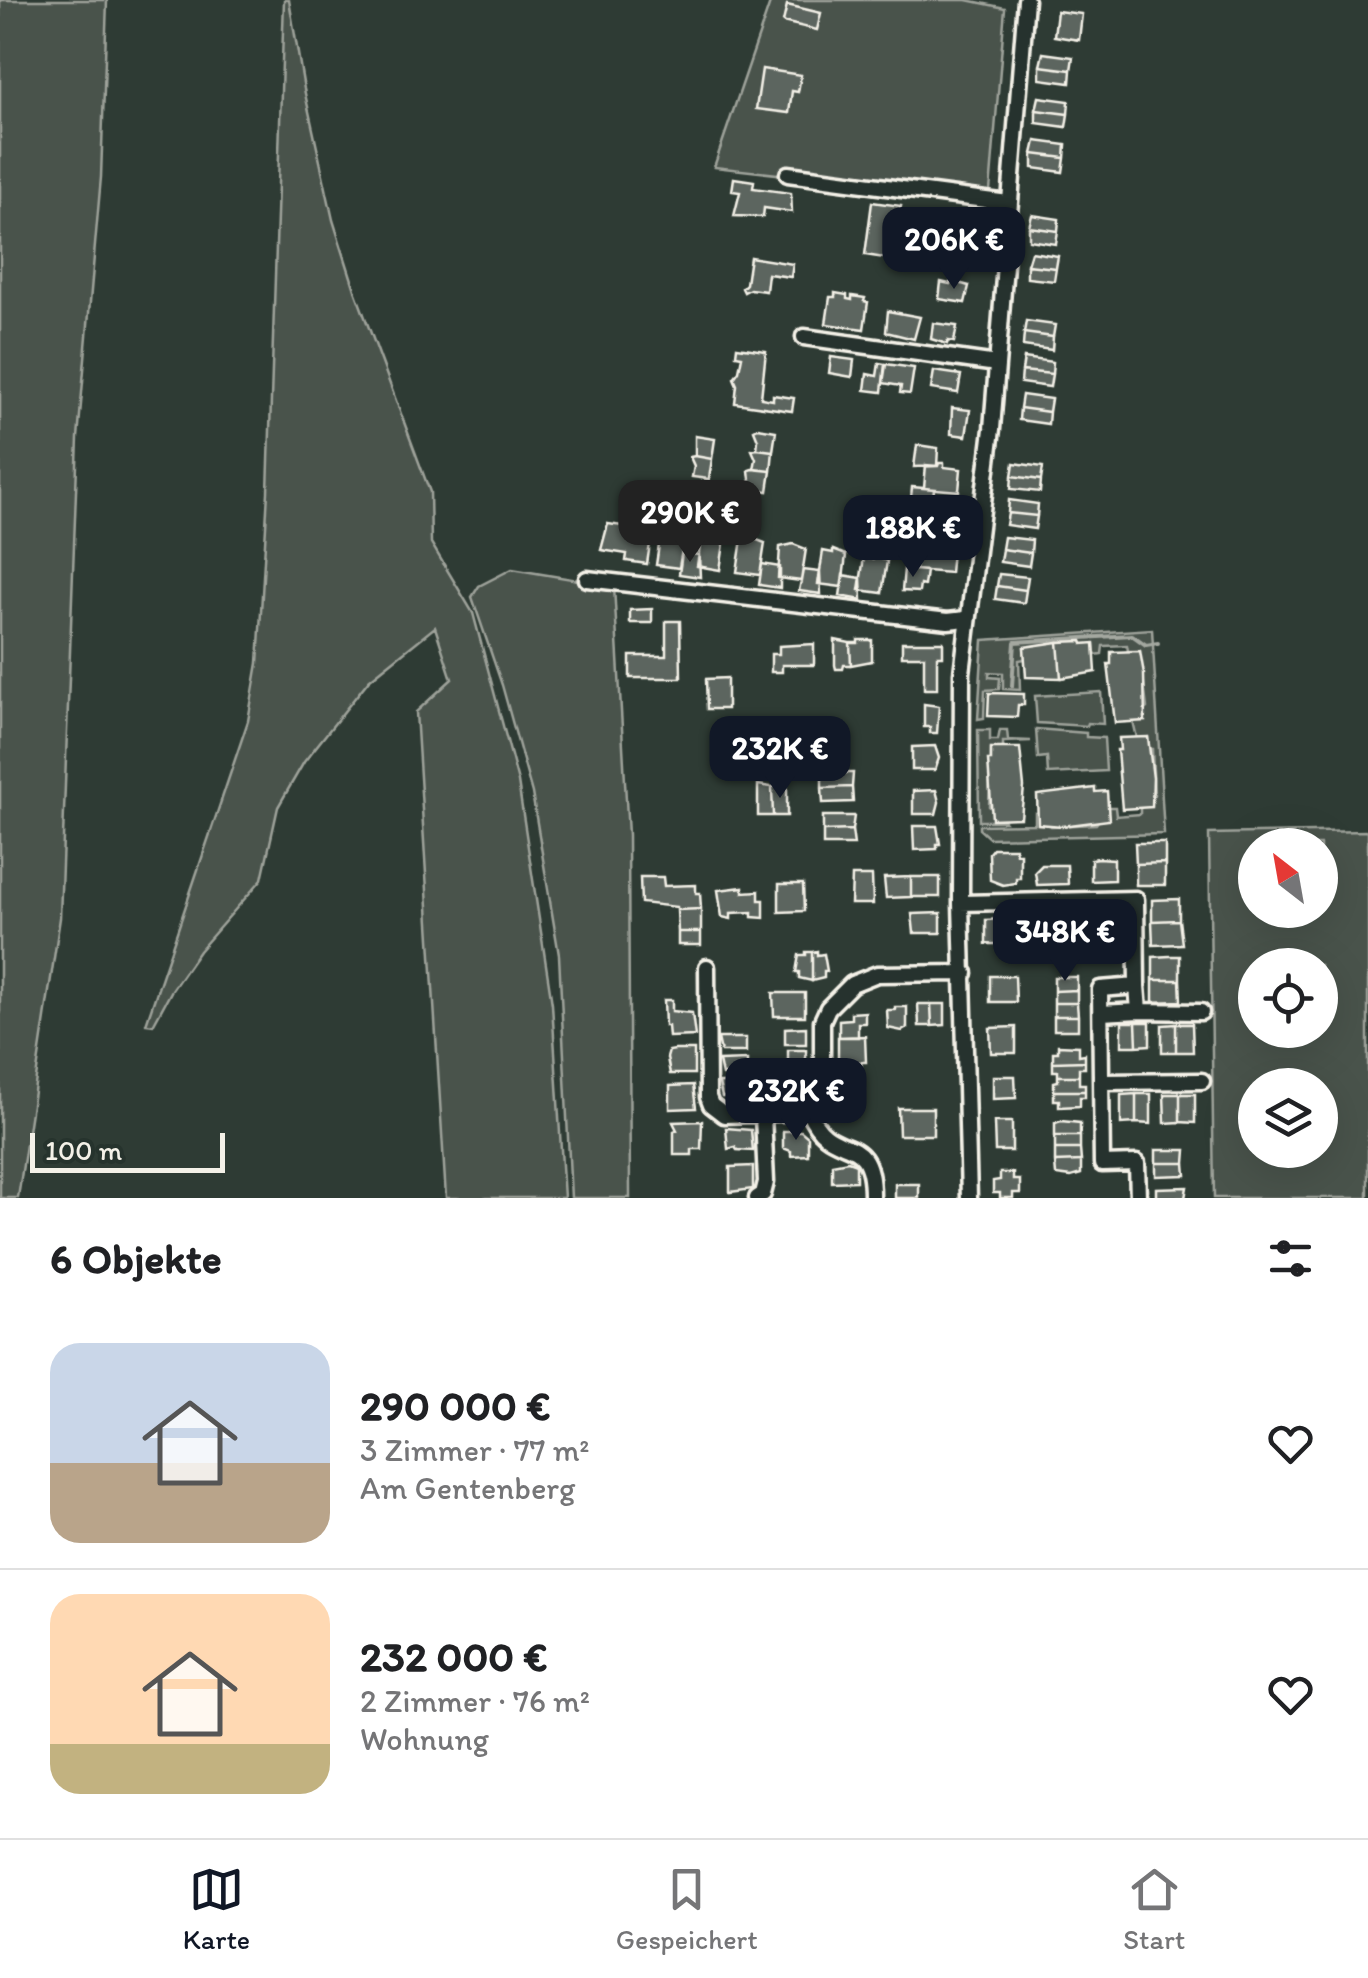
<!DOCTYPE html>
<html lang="de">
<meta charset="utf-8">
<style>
:root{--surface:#fff;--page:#f6f6f6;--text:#202124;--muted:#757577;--line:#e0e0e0;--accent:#111827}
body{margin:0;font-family:Itim,sans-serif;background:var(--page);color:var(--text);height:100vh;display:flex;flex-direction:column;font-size:38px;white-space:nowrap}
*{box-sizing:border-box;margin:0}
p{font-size:32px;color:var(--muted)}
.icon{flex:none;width:55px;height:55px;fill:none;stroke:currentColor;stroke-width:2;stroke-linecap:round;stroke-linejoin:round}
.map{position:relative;height:1198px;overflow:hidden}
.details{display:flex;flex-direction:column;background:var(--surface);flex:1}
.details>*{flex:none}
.needle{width:65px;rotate:329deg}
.fabs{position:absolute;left:1238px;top:828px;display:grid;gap:20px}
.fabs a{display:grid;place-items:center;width:100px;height:100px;border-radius:50%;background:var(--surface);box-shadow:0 10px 40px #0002;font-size:50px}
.scale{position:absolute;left:30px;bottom:25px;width:195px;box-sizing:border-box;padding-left:10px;border:5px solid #f4f1e8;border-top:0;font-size:28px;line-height:35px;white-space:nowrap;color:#f4f1e8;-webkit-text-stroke:8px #26332d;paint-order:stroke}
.price{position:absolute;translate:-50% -85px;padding:0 22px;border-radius:20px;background:var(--accent);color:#fff;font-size:32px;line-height:65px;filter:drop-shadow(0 2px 5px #0008)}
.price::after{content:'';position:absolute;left:50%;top:60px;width:30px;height:22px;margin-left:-15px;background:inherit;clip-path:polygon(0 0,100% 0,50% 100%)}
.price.current{background:#222;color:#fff}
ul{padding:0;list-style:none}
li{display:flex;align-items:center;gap:30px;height:250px;padding:0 50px}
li+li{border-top:2px solid var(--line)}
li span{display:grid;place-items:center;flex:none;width:280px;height:200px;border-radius:30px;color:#555}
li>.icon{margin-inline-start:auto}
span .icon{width:120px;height:120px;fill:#fffc;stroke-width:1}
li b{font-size:42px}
h2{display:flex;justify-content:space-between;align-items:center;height:120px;padding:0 50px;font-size:42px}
.tabs{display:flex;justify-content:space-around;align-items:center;height:140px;border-top:2px solid var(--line);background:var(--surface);font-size:28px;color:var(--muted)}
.tabs a{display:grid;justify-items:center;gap:5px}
.tabs .current{color:var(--accent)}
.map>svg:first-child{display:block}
.green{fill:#48524c;stroke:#9ea29a;stroke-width:2.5;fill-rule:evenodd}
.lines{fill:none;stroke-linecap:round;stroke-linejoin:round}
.stream{stroke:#a4a8a0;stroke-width:4}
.building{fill:#5c655e;stroke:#f4f1e8;stroke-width:2.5}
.street-casing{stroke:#f4f1e8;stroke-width:21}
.street{stroke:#26332d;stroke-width:14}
</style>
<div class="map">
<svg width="1368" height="1198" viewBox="0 0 1368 1198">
<rect width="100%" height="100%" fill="#2e3b34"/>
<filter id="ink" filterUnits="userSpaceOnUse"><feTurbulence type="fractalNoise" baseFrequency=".01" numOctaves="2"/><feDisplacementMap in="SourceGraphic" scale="20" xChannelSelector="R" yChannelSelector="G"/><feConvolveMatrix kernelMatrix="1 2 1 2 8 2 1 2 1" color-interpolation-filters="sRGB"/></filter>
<g filter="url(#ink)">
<!-- green -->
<path class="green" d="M0 0H107L101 177 78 438 60 918 18 1198H0Z
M284 0H289L304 89 333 220 356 293 430 492 431 543 473 613 518 782 552 1004 564 1198H446L416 712 452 679 435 627 369 680 304 762 278 807 262 879 199 951 172 990 153 1025 146 1024 248 721 258 663 268 492Z
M771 0H967L1005 8 990 191 983 197 714 167Z
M512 569 614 586 628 835 630 1198H571L559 955 532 793 502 685 472 597 479 586Z
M1152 629 1164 834 989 838 979 829V825L1035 824V813H1038L1051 826 1096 824 1108 807H1115L1116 816 1140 814V808L1154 795 1152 749H1149L1148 737 1137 738 1133 721 1147 708 1140 651H1128L1127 645 1103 646 1102 654 1095 655 1094 644H1083L1082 641 1024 647 1025 659 1019 660 1020 690 1003 689V673L989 672V677L1000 678 999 689 985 690 984 718 978 719 983 640Z
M1101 692 1103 724 1088 723 1087 726 1037 723 1035 696Z
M1036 729 1086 733V737L1104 738 1106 771 1048 774 1047 757 1038 758Z
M978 730H990V740H998L1000 730H1007L1008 740 1031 741 1003 742V748L991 749 989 806 1004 821H979Z
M1368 831V1198H1214L1209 834ZM1255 845H1320V910H1255ZM1255 965H1320V1030H1255ZM1255 1085H1320V1150H1255Z"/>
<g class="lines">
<!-- stream -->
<path class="stream" d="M1012 686 1015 642 1132 635 1146 645 1158 643"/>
</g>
<!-- building -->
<path class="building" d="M787 5 821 13 817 30 783 22Z
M1057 11 1082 14 1079 40 1054 36Z
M1043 53 1073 57 1071 70 1040 66Z
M1040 66 1071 70 1070 83 1040 79Z
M762 69 801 75 798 92 792 91 789 113 756 109Z
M1039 97 1069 101 1068 114 1036 110Z
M1036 110 1068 114 1066 127 1036 123Z
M1036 141 1066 145 1065 158 1033 154Z
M1033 154 1065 158 1063 172 1033 168Z
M734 178 754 181 753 188 791 193 792 212 764 208 763 217 734 216 740 192 732 191Z
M872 202 901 206 891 243 906 245 904 261 865 255Z
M1032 215 1059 219 1058 231 1029 227Z
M1029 227 1058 231 1056 244 1029 240Z
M1031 252 1058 256 1056 268 1027 265Z
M750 257 793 264 791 277 768 274 766 291 750 289 744 292 742 288 746 284Z
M1027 265 1056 268 1054 281 1027 278Z
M951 281 969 286 965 303 939 299 941 282 950 284Z
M835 293 847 295V299L852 300V296L865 298 864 301 868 302 864 329 826 324 830 297H835Z
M888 311 920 317 914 339 886 332Z
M1026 321 1055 325 1053 337 1024 333Z
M933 323 957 326 954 342 948 341 947 344 931 339Z
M1024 333 1053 337 1052 350 1023 346Z
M737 347 766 351 761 398 773 400V395L794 398 792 411 735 403 737 385 734 378 739 371 742 356 736 355Z
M831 357 854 360 852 377 829 373Z
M1024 358 1053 362 1052 374 1022 371Z
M879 363 885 364 882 392 865 390 867 374 877 376Z
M886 364 914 368 910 394 900 393 901 386 883 383Z
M934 371 961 375 958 393 931 389Z
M1022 371 1052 374 1050 387 1021 383Z
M1022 395 1051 399 1049 412 1020 408Z
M952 408 970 410 966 436 951 434Z
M1020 408 1049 412 1048 424 1019 420Z
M758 428 776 431 773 451 757 449 758 440 754 430Z
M695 436 715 439 712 459 695 456Z
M917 445 938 448 937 466 914 467Z
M757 449 773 451 771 471 754 469 756 459 752 450Z
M695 456 712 459 709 479 692 477 694 466 690 457Z
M939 463H944V467L961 469 959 491 924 488 926 465 938 466Z
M1014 463 1043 467 1041 480 1012 476Z
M752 469 771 471 768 491 751 489 749 470Z
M1012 476 1041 480 1040 492 1011 489Z
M912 487 934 489 932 507 910 509Z
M1009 500 1038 504 1037 516 1008 513Z
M935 504 939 507 957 510 954 533 919 529 922 505 934 507Z
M1008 513 1037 516 1035 529 1006 525Z
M608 524 652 530 647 564 626 561 627 554 601 550Z
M908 528 930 530 928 548 906 550Z
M670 529 685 531 679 568 656 565 661 531 669 533Z
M712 532 725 537 720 570 697 566 702 533Z
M1004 537 1032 540 1031 553 1002 549Z
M752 538 765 543 760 575 737 572 742 539Z
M793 544 806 549 801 581 778 578 780 547Z
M931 545H936L935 549 952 551 950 573 915 570 917 547 929 548Z
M1002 549 1031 553 1029 566 1000 562Z
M833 550 846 555 842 587 818 584 823 551 833 553Z
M682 553 699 555 700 577 679 574Z
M874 556 887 561 882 593 859 590 864 557 873 559Z
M762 564 780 567V588L759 585Z
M904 569 926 571 924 586 920 585 919 592 902 591Z
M803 570 820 572 821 594 799 591Z
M999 574 1028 577 1026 590 997 586Z
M843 575 861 578 862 600 840 596Z
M997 586 1026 590 1024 603 995 599Z
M652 609V623H630V610Z
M666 621H680L681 678H630V656H666Z
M835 640 850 643 851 665H844L843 669H836L835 665Z
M858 640H872V661L851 665 850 643H858Z
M1082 641 1083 644 1094 643 1096 672 1061 678 1058 642Z
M902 642H943V656H937V689H924V656H902Z
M1058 642 1061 678 1026 677 1024 647Z
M814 644V665H782V672H771V654H779V646Z
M1140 651 1144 674 1145 721 1115 723 1108 664H1111V652Z
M727 678V709H707L706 679Z
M989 693 1024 694V705H1018L1017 717 988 716Z
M924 704 939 706 937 733H930V727H924Z
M1148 737 1153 778 1152 807 1122 809 1117 750H1120L1119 738Z
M935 746 939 758 935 770H912V747Z
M991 748H1020L1024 787 1021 818 992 819 988 760H991Z
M822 773H853L852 787 822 788Z
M787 784V816H773L772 787Z
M758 785 772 787 773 816H758Z
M852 787 853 802 823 803 822 788Z
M1095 788V792L1107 791 1109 820 1062 826 1038 824 1037 795Z
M936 790 939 802 936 814H913V791Z
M823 816H854L852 830 823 831Z
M913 826H937L940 844H937V849L914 850Z
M852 830 854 845H823V831Z
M1135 843H1165V863L1136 864Z
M993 848H1015L1016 853H1020V878H1016V883L1003 885 990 880 989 853Z
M1098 858 1114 859V880L1091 881V859Z
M1165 863V885H1136V864Z
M1042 865H1067L1068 884 1037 885 1035 872Z
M852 876H872L873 904H851Z
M640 877H663L664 886 696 885V893H700L701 909 677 910V907L641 903Z
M911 877H940V897H911Z
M911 877V897L886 898 884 878Z
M779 884H803L804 911 779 912Z
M743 887V892L759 891V900H764V918L752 917V912L731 913V919L722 917 718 890Z
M1179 899V920L1152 921V900Z
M701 909V932H678L677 910Z
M941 913V933H914L912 914Z
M1049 918V944H1033L1032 919Z
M1061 918H1076V940H1061Z
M1076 918H1089V940H1076Z
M1089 918H1102V940H1089Z
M1102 918H1117V939L1102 940Z
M1003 919H1018V944H1003Z
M1003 919V944H986V920Z
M1018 919H1032L1033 944H1018Z
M1179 920 1182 944 1153 945 1152 921Z
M678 932H701V945H678Z
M817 951V955L824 954 827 971H824V978L812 981V952Z
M806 952H812V981L799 978V972H796L799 955H806Z
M1170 956H1180V980H1153V957Z
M990 976H1015L1016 1002H990Z
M1054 977H1077V990L1054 991Z
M1153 980H1180L1181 1001 1153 1002Z
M1077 990V1003H1054V991Z
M773 993H805V1016H774Z
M664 1000H672V1011L692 1013 695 1036 669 1037 668 1026H665Z
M1054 1003H1077L1078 1016H1054Z
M918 1004H931L932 1026H919Z
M931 1004H945V1025L932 1026Z
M895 1007H907V1028L902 1031 888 1028 887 1010H895Z
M865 1012V1023H858V1037H839V1020L851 1019V1013Z
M1054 1016H1078V1030H1054Z
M1122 1022H1136L1137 1046H1122Z
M1136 1022H1150V1045L1137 1046Z
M1176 1024H1192L1193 1052H1176Z
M1176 1024V1052H1162V1025Z
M806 1027V1044H785V1028Z
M1016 1027V1053H991L990 1028Z
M865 1036 866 1062H838V1037Z
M718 1038H746V1052H721Z
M1058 1045 1079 1046V1055L1085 1054V1061L1053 1062V1052H1058Z
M675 1050H694V1074H670L667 1058 669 1051Z
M788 1050H806V1067H788Z
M747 1060V1074L722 1075 719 1061Z
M1085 1061V1068H1079V1076H1058V1071H1053V1062Z
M840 1062H861L863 1080H839Z
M788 1073H806L807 1089H788Z
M993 1076H1015L1016 1098 993 1099Z
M1058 1076H1079V1084H1085V1091H1054V1082L1058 1081Z
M839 1080H863L864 1090 840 1093Z
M719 1083H747V1097H722Z
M693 1085 696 1108 670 1109V1086Z
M1054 1091H1085V1097H1080V1106L1059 1107V1100H1054Z
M1136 1094V1123L1121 1124V1095Z
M1136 1094H1151V1124L1136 1123Z
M1164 1094H1180V1122L1165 1123Z
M1180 1094H1195V1123L1180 1122Z
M898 1108H933V1135H899Z
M702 1121 701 1149H692V1155H674V1131L677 1130 673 1122Z
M1061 1121 1080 1123V1136H1055V1123Z
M994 1122H1012V1151H995Z
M726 1128 751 1130 753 1151 737 1150 735 1147 728 1149Z
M783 1131H801L808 1137V1155L791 1156V1151L783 1148Z
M1055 1136H1080V1149H1055Z
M1055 1149H1080L1081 1161 1055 1162Z
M1156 1150H1186L1185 1163H1156Z
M848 1161 856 1164V1181L832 1182V1164Z
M1081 1161V1174L1071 1177 1056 1175 1055 1162Z
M1156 1163H1185L1186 1175 1156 1176Z
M753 1166V1189L730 1192V1167Z
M1000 1173H1013V1180H1020V1193H1013V1198H1000V1193H993V1181L1000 1180Z
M895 1184H919V1198H895Z
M1187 1187 1185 1198H1156V1188Z"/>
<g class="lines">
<defs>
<path id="street" d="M788 174 1008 203
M804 337 997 364
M587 579 948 621 966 619
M961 903 1136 899 1137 986 1100 989 1102 1164 1137 1163 1138 1198
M707 967 708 1097 711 1105 724 1115 809 1112 817 1108 822 1100V1021L828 1008 852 984 877 974 965 973
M1139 1011 1201 1012
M1101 1013 1139 1011 1137 986
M1102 1082 1202 1081
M809 1112C831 1165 873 1125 872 1198
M757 1198 763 1194 766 1182 763 1115
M969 1198 961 903 962 673 992 429 1026 0"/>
</defs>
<!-- street casing -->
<use href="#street" class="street-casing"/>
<!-- street -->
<use href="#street" class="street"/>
</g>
</g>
</svg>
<div class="fabs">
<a><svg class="needle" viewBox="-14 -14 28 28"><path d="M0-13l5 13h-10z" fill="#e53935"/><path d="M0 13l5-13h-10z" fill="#757577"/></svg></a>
<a><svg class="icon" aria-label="locate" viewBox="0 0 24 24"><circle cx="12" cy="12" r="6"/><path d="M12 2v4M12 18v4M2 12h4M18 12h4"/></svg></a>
<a><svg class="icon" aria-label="layers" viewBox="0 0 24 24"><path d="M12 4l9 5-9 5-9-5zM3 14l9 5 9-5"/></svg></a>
</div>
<div class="scale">100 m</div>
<b class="price" style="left:954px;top:292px">206K €</b>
<b class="price current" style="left:690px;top:565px">290K €</b>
<b class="price" style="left:913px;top:580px">188K €</b>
<b class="price" style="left:780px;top:801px">232K €</b>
<b class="price" style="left:1065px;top:984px">348K €</b>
<b class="price" style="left:796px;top:1143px">232K €</b>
</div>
<section class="details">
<h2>6 Objekte<svg class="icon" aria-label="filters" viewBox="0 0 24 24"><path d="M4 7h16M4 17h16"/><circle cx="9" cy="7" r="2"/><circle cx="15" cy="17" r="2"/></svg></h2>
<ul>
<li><span style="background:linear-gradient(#c9d6e8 60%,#b9a48a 0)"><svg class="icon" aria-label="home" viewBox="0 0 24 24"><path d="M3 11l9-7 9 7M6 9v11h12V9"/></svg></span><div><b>290 000 €</b><p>3 Zimmer · 77 m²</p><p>Am Gentenberg</p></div><svg class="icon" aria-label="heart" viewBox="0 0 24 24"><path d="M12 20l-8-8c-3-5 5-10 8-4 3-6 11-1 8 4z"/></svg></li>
<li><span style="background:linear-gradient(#ffd9b3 75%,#c2b280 0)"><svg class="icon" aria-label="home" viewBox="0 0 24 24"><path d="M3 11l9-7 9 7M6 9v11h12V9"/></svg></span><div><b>232 000 €</b><p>2 Zimmer · 76 m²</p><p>Wohnung</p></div><svg class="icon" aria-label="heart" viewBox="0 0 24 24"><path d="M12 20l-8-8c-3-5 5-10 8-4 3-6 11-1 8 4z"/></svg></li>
</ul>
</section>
<nav class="tabs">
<a class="current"><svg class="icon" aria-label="map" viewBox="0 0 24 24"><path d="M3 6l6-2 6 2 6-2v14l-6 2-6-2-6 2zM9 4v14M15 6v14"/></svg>Karte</a>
<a><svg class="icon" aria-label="saved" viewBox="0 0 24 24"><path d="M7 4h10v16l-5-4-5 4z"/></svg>Gespeichert</a>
<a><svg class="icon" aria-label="home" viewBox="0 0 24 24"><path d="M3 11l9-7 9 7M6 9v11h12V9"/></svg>Start</a>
</nav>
